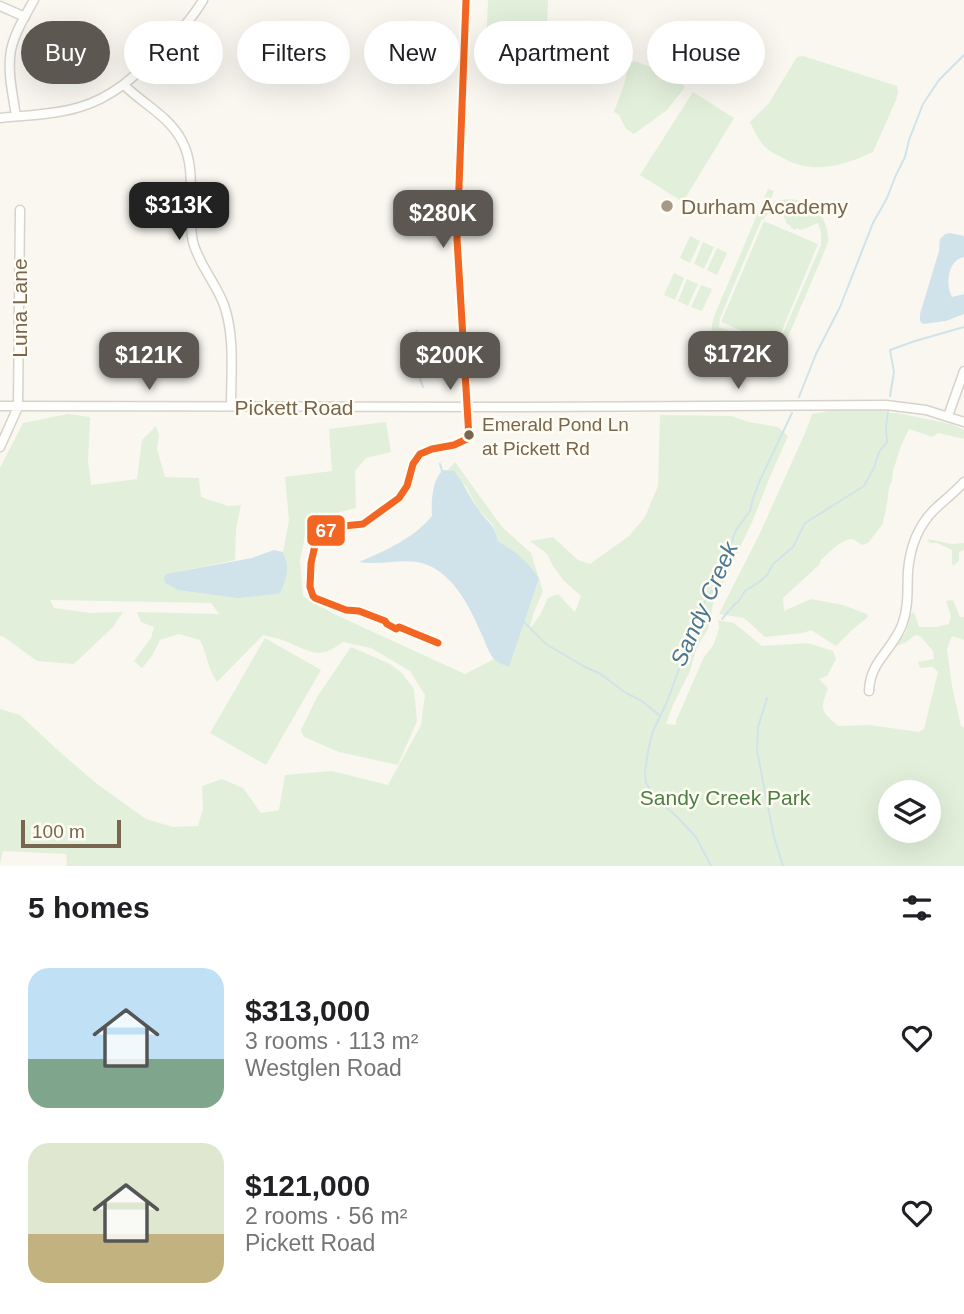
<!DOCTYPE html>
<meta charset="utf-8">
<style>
:root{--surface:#fff;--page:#f2f2f2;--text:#202124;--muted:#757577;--accent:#5c5751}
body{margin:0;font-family:Helvetica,sans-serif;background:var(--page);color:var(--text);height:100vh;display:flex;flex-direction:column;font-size:26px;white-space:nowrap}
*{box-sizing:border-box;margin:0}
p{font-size:23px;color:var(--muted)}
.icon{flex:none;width:38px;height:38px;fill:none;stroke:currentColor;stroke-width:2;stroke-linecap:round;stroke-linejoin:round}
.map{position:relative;height:866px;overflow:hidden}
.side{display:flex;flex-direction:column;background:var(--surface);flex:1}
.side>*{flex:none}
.guide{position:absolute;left:21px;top:21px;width:922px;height:63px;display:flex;gap:14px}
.tools{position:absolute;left:878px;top:780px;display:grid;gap:14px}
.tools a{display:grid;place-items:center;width:63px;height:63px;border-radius:50%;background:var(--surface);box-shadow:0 7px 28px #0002;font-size:35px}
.scale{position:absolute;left:21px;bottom:18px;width:100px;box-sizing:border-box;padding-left:7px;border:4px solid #79664e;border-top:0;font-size:19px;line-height:24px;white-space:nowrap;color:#79664e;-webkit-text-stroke:5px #fffcf3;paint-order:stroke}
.price{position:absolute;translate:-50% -60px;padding:0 16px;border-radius:14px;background:var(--accent);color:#fff;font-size:23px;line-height:46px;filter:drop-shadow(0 2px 4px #0008)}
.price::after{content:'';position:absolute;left:50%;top:42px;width:21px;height:16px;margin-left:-10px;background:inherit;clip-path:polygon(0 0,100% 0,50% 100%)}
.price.current{background:#222;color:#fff}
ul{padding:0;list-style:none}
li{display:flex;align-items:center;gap:21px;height:175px;padding:0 28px}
li span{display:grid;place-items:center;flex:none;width:196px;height:140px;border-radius:21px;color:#555}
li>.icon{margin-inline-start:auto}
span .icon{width:84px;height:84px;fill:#fffc;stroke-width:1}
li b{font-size:30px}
h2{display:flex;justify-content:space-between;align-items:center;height:84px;padding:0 28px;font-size:30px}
.pill{padding:0 24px;border-radius:32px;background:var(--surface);box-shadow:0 7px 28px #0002;font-size:24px;line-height:63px}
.pill.current{background:var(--accent);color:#fff}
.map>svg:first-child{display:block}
.green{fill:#e2f0db;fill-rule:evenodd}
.water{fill:#d0e3ea}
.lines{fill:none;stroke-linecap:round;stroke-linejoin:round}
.stream{stroke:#d0e3ea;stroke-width:2}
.minor-casing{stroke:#d7d3ca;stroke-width:11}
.minor{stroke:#fefefd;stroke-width:8}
.bus-1-casing{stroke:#fffcf3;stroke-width:12}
.bus-1{stroke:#f26522;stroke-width:7}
.poi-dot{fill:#a69987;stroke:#fffcf3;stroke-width:2.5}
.bus-dot{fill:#79664e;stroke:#fffcf3;stroke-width:2.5}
.labels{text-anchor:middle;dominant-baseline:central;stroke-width:5;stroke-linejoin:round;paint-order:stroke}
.bus-label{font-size:19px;fill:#79664e;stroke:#fffcf3;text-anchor:start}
.poi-label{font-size:21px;fill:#79664e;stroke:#fffcf3;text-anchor:start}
.street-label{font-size:21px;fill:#79664e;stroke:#fffcf3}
.park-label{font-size:21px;fill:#4b7f45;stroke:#fffcf3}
.water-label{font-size:23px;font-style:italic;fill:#4a7893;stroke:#fffcf3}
.line-badge{stroke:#fffcf3;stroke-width:2.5}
.badge-label{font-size:19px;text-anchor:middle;font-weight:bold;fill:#fff}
</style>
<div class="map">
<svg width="964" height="866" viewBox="0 0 964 866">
<rect width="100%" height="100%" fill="#f9f7f0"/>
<!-- green -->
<path class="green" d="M488 0H548L546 47 486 45Z
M803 56 897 86 898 92 896 100 873 152C844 166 812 175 783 158 776 155 769 151 764 146 758 139 754 130 750 122L769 103 797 57Z
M635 61 671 75 685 87 667 110 634 134 626 129 619 115 614 112 624 85 629 63Z
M693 92 734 118 683 202 640 175Z
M768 189 774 191 769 204C800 190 830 209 828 243L783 349C756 388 697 359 715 314ZM780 207 787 224 791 226V228L795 230 797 228 801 230 818 223 821 232V245L777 347C756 370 722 361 719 330L770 353 771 348 719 327 720 318 761 221 771 211Z
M764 221 818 244 776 345 721 322Z
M690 236 700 241 690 263 680 258Z
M703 242 714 247 704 269 694 264Z
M717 248 727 253 717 275 707 270Z
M674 273 684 278 675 300 664 295Z
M687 279 698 284 688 306 678 301Z
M701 285 712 289 702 311 691 307Z
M834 410H882L891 413H897L951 424 964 430V439L938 433 932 437 909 429 901 446 893 471 892 481 889 488 886 510 882 525 868 543 862 545C859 543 855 540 852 539 841 539 828 554 821 560L820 564 783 598 784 611 811 599 843 605 867 614 868 617 852 630 836 646 811 630 803 633 765 637 744 618 719 614 760 533 805 433 812 414Z
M68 414 90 417 88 461 91 485 137 479 142 440 156 426 159 435 157 449 165 477 199 478 201 497 228 506 241 505 236 529 235 560 168 574 286 560 283 552 289 520 285 477 332 471 329 429 386 422 391 452 366 458 355 471 356 508 325 516 305 536 300 560 303 596 336 615 465 674 494 659 508 667 515 552 498 541 493 525 478 509 466 486 448 470 455 462 502 527 531 553 543 591 534 612 529 630 540 615 548 598 558 594 575 612 581 596 563 580 553 566 547 554 530 541 553 537 578 560 590 564 629 536 645 517 658 486 660 415 731 416 749 422 778 427 788 436 769 479 753 520 713 604 708 629 697 647 690 671 673 705 666 724 676 725V721L704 657 714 644 719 628 718 620 734 623 762 646 808 643 833 651 836 659 827 676 819 679 828 688C820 711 820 709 838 726L869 725 919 732 924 729 938 672 933 667 920 668 918 662 934 659 933 651 920 636 915 635 905 643 896 646 899 639 906 633 910 615 914 612 919 627H937L949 624 951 616 946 601 953 600 960 617H964V640L952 636 947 649 952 686 961 726 964 727V866H67L66 854 3 851 0 864V709L20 715 61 753 97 784 146 819 173 827 198 826 203 809 202 786 222 779 243 788 261 813 279 810 285 775 332 771 388 785 421 725 425 695 410 671 371 648 343 642C318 661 310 651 285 641 278 638 270 637 263 635L217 682C208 669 207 655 200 640L179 634 160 640 152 656 142 668 134 661 151 638 154 627 141 622 137 612 219 614 211 603 50 600 54 608 90 613 123 612 113 627 74 664 37 661 4 637 0 636V468L23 423ZM891 793H929V831H891Z
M928 539 952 544 964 543V550L959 552V561L953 566 952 563V550L937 543H929Z
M265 638 321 670 266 765 210 733Z
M351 647 390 664 402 673 414 689 417 721 398 765 339 752 304 737 301 730 317 697Z"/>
<!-- water -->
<path class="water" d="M950 233 964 236V257C948 260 945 284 952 297L964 294V314L946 321 923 324 920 321V314L939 251 940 239 945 234Z
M443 470 454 471C464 483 469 496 478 509 488 524 493 521 498 541L515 552 528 564 539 578 509 667C504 665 498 663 495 660 488 653 486 643 482 635 470 608 455 575 425 564 404 557 381 566 359 562 385 551 414 538 432 516 431 503 432 479 443 470Z
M274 550 283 552C290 567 287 579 280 593L277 594 238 598 178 590 165 583 164 578 166 574 252 558Z"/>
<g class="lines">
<!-- stream -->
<path class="stream" d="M417 331 411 338 410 352 423 387
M890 396 894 372 890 350 915 341 964 327
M799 397 816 354 840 307 873 223 887 198 896 175 905 157 909 140 923 104 939 80 964 55
M440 464 442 471
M722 619 735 604 738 602 745 591 759 582 767 575 773 564 793 547 805 523 864 486 874 468 879 452 887 442 886 427 888 411
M523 621 546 644 585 667 599 673 626 693 642 701 659 715
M698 623 707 621
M767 698 758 727 757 751 774 837 783 866
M711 866 696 837 675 815 654 796 646 783 645 772 648 751 653 731 667 702 680 666V654L685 640 696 623V615L717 583 736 530 750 511 753 498 760 480 792 413"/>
<defs>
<path id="minor" d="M0 6 25 17
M124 85C143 104 169 116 182 141 198 171 186 210 193 242 199 265 216 283 224 305 235 336 231 374 231 406
M16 116C13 95 7 72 11 50 15 32 25 16 34 0
M0 118C26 115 54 115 80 107 114 97 137 74 162 50 178 34 192 19 203 0
M0 406 522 407 886 405 926 410 964 422
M948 416 964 371
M0 447 18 407 20 210
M438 643 399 627 396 629 387 624 385 621 359 611 346 610 315 598 313 596 310 587 311 563 316 541 322 532 334 527 363 524 399 498 407 486 413 464 420 454 432 449 454 445 469 438 457 239 466 0
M869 691C870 661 892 651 902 625 909 607 907 589 908 571 910 547 919 524 936 508 946 499 956 491 964 482"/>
</defs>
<!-- minor casing -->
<use href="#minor" class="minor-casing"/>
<!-- minor -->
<use href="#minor" class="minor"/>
<defs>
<path id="bus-1" d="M438 643 399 627 396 629 387 624 385 621 359 611 346 610 315 598 313 596 310 587 311 563 316 541 322 532 334 527 363 524 399 498 407 486 413 464 420 454 432 449 454 445 469 438 457 239 466 0"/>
</defs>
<!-- bus-1 casing -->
<use href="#bus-1" class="bus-1-casing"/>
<!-- bus-1 -->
<use href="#bus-1" class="bus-1"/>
</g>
<!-- markers -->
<circle class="poi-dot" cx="667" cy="206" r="7"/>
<circle class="bus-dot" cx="469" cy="435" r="6"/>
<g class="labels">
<!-- bus labels -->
<g class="bus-label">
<text x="482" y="424">Emerald Pond Ln<tspan x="482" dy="24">at Pickett Rd</tspan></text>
</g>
<!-- poi labels -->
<g class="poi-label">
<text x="681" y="206">Durham Academy</text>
</g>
<!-- street labels -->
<g class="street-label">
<text transform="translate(19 308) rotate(-90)">Luna Lane</text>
<text x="294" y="407">Pickett Road</text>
</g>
<!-- park labels -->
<g class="park-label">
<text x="725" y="797">Sandy Creek Park</text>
</g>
<!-- water labels -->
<g class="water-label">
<text transform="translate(704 604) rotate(-66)">Sandy Creek</text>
</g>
</g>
<rect class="line-badge" x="306" y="514" width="40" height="33" rx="7" fill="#f26522"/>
<g class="badge-label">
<text x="326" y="537">67</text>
</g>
</svg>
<div class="tools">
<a><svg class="icon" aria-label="layers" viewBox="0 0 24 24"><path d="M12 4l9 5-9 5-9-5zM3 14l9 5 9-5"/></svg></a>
</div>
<div class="scale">100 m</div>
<b class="price current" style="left:179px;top:242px">$313K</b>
<b class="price" style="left:443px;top:250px">$280K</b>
<b class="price" style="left:738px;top:391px">$172K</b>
<b class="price" style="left:149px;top:392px">$121K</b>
<b class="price" style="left:450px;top:392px">$200K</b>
<div class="guide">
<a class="pill current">Buy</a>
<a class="pill">Rent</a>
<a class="pill">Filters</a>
<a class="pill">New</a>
<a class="pill">Apartment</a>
<a class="pill">House</a>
</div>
</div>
<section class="side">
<h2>5 homes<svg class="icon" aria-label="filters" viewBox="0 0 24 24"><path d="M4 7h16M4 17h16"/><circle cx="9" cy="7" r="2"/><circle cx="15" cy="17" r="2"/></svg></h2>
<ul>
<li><span style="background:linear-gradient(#bfe0f5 65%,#7fa58c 0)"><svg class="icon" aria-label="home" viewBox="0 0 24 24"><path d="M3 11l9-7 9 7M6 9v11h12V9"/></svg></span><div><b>$313,000</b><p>3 rooms · 113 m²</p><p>Westglen Road</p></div><svg class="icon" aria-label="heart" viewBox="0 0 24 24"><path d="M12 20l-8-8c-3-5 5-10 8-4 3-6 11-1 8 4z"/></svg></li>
<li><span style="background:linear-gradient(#dfe7d0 65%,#c2b280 0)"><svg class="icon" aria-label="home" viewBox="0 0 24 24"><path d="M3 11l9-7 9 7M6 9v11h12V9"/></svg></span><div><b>$121,000</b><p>2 rooms · 56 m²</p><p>Pickett Road</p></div><svg class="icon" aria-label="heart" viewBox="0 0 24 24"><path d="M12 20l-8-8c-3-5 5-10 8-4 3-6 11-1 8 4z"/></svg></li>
</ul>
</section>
